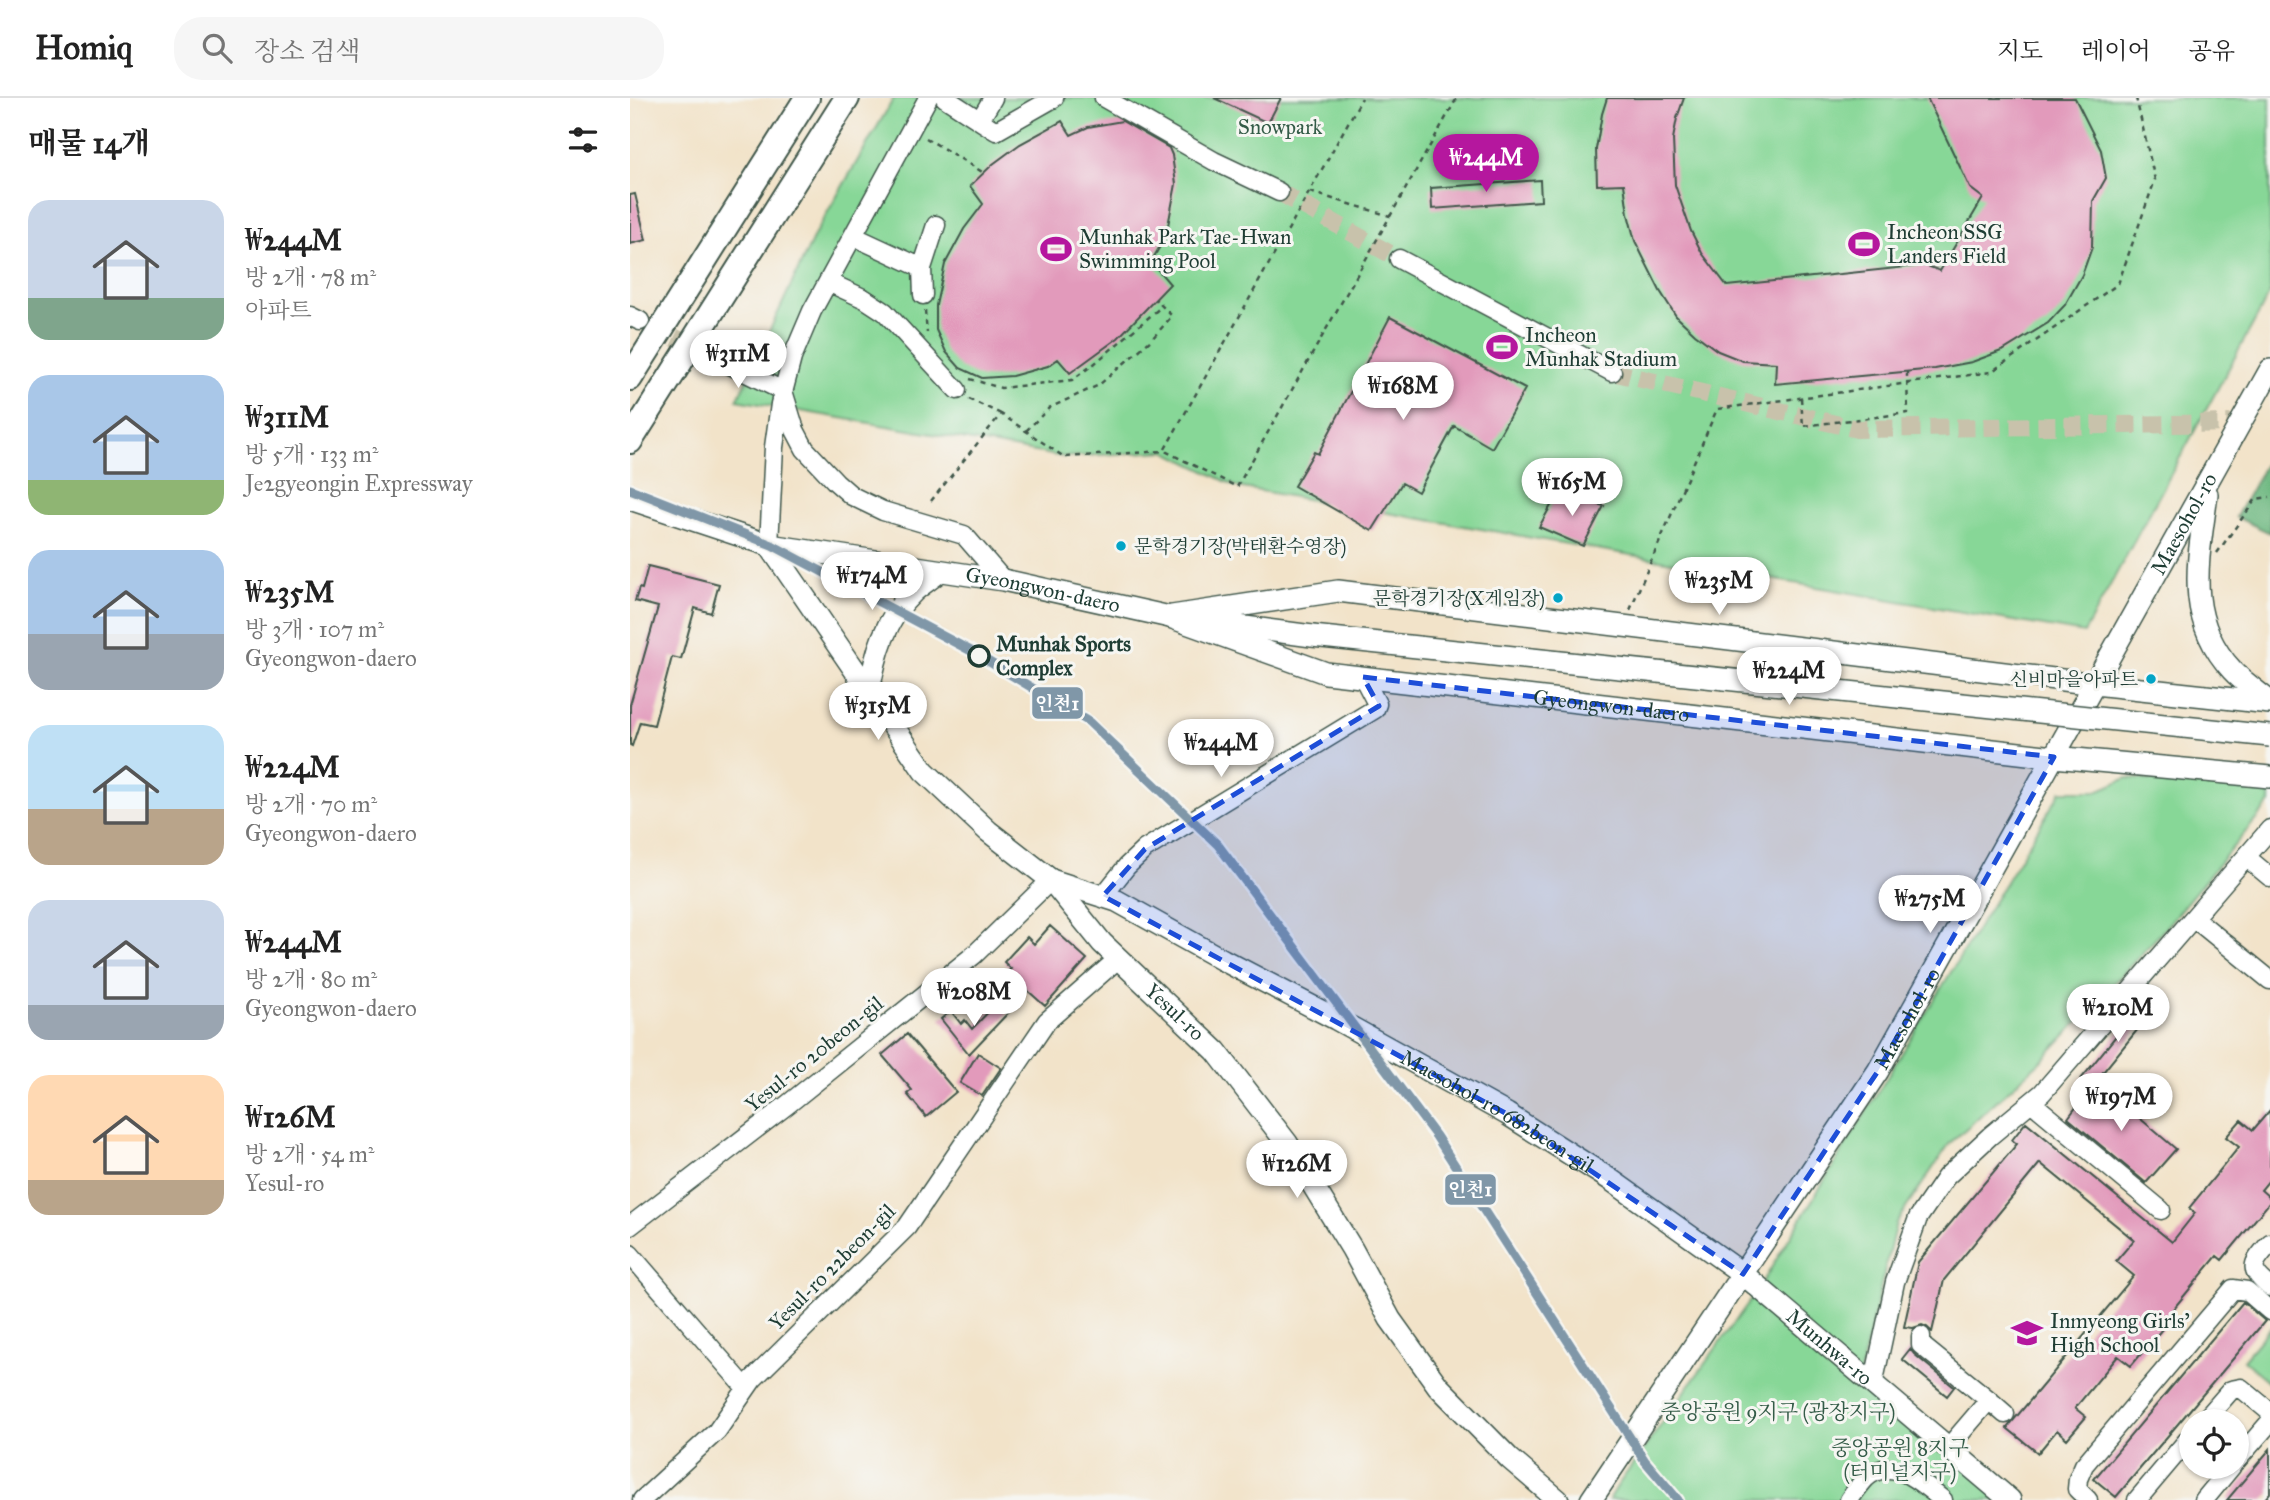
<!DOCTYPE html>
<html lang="ko">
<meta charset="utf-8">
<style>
:root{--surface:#fff;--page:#f6f6f6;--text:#222;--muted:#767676;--line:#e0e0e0;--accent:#b5179e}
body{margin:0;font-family:"IM FELL Great Primer","Noto Serif KR",serif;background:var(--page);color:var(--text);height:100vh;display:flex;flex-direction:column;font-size:26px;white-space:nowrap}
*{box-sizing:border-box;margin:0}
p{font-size:23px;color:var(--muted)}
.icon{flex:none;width:38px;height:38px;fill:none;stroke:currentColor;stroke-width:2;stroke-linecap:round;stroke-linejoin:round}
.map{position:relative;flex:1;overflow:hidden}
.drawer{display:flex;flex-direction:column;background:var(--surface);width:630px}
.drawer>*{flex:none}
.controls{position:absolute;left:1549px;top:1311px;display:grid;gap:14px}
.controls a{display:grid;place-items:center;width:70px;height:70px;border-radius:50%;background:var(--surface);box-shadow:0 2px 5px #0004;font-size:35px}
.price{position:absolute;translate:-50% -60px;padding:0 16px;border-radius:24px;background:#fff;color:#222;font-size:23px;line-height:46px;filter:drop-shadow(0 2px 4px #0008)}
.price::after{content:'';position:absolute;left:50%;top:42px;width:21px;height:16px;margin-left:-10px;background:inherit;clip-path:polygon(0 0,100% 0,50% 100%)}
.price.current{background:var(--accent);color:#fff}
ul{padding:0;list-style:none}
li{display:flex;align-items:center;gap:21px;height:175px;padding:0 28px}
li span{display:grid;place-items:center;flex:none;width:196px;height:140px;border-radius:21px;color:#555}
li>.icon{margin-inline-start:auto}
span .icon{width:84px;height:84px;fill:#fffc;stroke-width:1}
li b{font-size:30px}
h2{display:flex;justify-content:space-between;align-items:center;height:84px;padding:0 28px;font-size:30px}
header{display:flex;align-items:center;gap:42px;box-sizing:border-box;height:98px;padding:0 35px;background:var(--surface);border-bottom:2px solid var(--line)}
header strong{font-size:33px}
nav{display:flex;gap:38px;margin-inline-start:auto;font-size:24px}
.search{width:490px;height:63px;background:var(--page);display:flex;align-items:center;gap:18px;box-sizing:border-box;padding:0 24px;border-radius:28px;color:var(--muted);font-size:26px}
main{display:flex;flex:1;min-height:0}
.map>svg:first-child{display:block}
.green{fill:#87d797;stroke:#538a66;stroke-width:2}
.forest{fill:#6db880;stroke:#467a5a;stroke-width:2}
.building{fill:#e29abb}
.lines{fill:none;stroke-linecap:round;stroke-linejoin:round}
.minor-tunnel{stroke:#c8c2ab;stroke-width:18;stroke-dasharray:18 9;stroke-linecap:butt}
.minor-casing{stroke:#3f564a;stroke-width:21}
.major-casing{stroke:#3f564a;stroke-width:24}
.highway-casing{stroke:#3f564a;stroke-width:28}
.path{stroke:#3f564a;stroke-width:2.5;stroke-dasharray:5 5;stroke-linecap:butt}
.minor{stroke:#fff;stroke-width:18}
.major{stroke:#fff;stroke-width:21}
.highway{stroke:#fff;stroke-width:24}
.major-bridge-casing{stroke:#3f564a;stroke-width:24;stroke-linecap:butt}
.path-bridge{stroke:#3f564a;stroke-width:2.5;stroke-dasharray:5 5;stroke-linecap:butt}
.major-bridge{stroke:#fff;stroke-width:21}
.metro-1-casing{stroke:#f6f6f2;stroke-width:14}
.metro-1{stroke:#8097a8;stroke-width:9}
.marked{fill:#1d4ed8;fill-opacity:0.2;stroke:#1d4ed8;stroke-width:5;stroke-dasharray:14 9;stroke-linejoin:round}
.bus-dot{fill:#02a4c6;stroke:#f6f6f2;stroke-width:2.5}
.stop-dot{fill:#f6f6f2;stroke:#1f3d34;stroke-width:3.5}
.labels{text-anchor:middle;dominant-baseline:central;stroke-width:6;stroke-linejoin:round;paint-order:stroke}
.bus-label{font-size:19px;fill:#1f3d34;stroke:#f6f6f2;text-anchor:end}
.park-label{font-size:21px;fill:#345c48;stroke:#f6f6f2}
.poi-label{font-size:21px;fill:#1f3d34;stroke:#f6f6f2;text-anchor:start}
.street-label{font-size:21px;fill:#1f3d34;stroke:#f6f6f2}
.stop-label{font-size:21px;font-weight:bold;fill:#1f3d34;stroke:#f6f6f2;text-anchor:start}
.line-badge{stroke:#f6f6f2;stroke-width:2.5}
.badge-label{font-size:19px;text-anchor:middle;font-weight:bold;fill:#fff}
</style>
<header>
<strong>Homiq</strong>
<div class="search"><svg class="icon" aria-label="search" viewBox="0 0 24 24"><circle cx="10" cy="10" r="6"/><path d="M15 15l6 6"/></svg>장소 검색</div>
<nav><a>지도</a><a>레이어</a><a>공유</a></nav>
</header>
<main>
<section class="drawer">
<h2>매물 14개<svg class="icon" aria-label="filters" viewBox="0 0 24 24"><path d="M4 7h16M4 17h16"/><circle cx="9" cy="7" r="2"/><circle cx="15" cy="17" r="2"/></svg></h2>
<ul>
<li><span style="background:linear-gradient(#c9d6e8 70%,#7fa58c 0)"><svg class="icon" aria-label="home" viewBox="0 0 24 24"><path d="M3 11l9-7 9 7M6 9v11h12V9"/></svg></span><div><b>₩244M</b><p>방 2개 · 78 m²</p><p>아파트</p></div></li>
<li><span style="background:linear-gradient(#a9c7e8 75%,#8fb573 0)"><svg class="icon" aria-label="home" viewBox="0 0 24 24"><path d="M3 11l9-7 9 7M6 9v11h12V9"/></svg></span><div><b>₩311M</b><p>방 5개 · 133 m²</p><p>Je2gyeongin Expressway</p></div></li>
<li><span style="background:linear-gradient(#a9c7e8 60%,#9aa5b1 0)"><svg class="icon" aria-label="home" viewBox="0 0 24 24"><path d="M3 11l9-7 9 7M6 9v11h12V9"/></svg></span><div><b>₩235M</b><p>방 3개 · 107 m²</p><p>Gyeongwon-daero</p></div></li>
<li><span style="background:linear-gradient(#bfe0f5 60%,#b9a48a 0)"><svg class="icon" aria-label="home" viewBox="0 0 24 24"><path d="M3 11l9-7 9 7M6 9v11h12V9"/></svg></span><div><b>₩224M</b><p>방 2개 · 70 m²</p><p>Gyeongwon-daero</p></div></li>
<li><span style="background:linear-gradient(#c9d6e8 75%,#9aa5b1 0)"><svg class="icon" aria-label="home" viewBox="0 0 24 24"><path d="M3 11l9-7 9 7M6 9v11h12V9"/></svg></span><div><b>₩244M</b><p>방 2개 · 80 m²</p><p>Gyeongwon-daero</p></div></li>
<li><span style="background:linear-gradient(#ffd9b3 75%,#b9a48a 0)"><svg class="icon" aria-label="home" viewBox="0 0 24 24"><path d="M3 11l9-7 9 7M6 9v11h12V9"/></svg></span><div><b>₩126M</b><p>방 2개 · 54 m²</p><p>Yesul-ro</p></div></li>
</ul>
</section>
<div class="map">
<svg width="1640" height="1402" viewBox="0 0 1640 1402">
<rect width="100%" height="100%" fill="#f6f6f2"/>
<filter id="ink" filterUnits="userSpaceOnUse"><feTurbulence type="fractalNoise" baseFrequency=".0143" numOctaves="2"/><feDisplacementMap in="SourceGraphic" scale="14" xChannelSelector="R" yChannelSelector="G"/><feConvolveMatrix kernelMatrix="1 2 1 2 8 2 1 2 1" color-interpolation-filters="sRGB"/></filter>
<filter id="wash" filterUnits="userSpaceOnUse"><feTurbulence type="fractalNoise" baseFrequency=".00686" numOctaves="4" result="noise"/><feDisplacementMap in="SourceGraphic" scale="28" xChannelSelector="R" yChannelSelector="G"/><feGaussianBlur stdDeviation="1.57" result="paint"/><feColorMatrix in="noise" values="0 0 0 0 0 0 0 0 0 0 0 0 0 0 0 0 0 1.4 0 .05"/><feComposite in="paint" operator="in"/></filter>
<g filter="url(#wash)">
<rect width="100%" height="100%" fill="#f2e3c9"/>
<!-- green -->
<path class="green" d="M264 0H1640V195L1454 535 607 389 535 353 434 359 107 302 186 134Z
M1497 680 1640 693V705L1530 836 1411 963 1320 1045 1266 1125 1230 1275 1380 1402H979L988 1387 1129 1190 1431 693H1467Z
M1640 1230V1285L1613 1262Z"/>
<!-- forest -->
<path class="forest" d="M1640 357V435L1606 419Z"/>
<g id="blocks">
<!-- building -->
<path class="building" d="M584 0H651L638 25Z
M977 0H1054L1047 20 1043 41 1045 87 1061 133 1072 155 1097 188 1295 167 1310 173 1353 100 1340 90 1297 0H1445L1471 52 1476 80 1463 103 1462 149 1452 177 1435 207 1418 225 1374 252 1342 264 1305 271 1145 286 1146 265 1113 263 1088 253 1065 236 1046 218 1030 193 1005 143 998 116 994 86 967 87 966 51 972 16Z
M432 23 441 37 458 29 492 23 539 50 542 57 546 86 536 138 521 164 540 186 488 240 440 275 428 261 418 268 382 278 352 280 330 270 316 254 306 232V207L315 166 334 131 353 106 340 88 363 66 390 46Z
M910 82 911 103 802 111 801 90Z
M5 96 16 142 0 146V97Z
M760 219 895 291 862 350 824 328 788 394 772 385 742 433 664 388 684 354 688 356Z
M928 395 974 408 953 448 909 429Z
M18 468 89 486 81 515 65 510 51 561 42 559 24 627 10 624 2 648 0 647V607L28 509 5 503 9 490 12 491Z
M420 828 457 861 415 908 377 874 381 871 374 864 397 839 404 846Z
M1515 902 1525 910 1461 989 1451 981Z
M367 905 378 915 339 956 311 921 321 913 331 926 335 922 342 931Z
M277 936 326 994 296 1019 277 996 282 992 252 957Z
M348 955 371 970 352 998 330 985Z
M1466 983 1546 1051 1516 1085 1438 1020Z
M1640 1012V1081L1631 1092 1640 1100V1104L1592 1162 1587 1158 1539 1216 1543 1218 1501 1268 1488 1258 1445 1310 1456 1319 1437 1341 1427 1332 1408 1355 1377 1330 1504 1178 1486 1163 1504 1142 1410 1065 1314 1182 1302 1234 1297 1229 1292 1227 1283 1230 1274 1229 1288 1164 1387 1046 1382 1042 1396 1024 1542 1144 1565 1115 1559 1110 1609 1049 1596 1039 1611 1022 1623 1032Z
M1613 1204 1635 1223 1486 1399 1464 1381Z
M1280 1251 1284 1256 1324 1289 1317 1298 1272 1261Z
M1640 1351V1395L1634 1402H1597Z"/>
</g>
</g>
<g filter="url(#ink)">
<use href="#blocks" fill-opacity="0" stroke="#3f564a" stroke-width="2"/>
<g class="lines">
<!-- minor-tunnel -->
<path class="minor-tunnel" d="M649 94 769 161
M20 228 70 252
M982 274 1227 331 1611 325"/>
<defs>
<path id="minor" d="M315 0 366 33 424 0
M474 0 584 63 649 94
M350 22 363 0
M223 138 292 170
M769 161 982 274
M198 184 235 201 255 214 327 292
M293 197 292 170 306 127
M0 218 10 223
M80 257 153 293 165 332 175 351 206 384 222 398 253 413 334 437 373 482
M139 447 144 349 150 306 162 260 182 213 298 0
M1616 759 1640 779
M473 798 497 768 515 751 745 611 747 606 733 579
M1564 820 1640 882
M1401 1004 1531 1112
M0 1128 157 1007 344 857 421 782
M1640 1145C1622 1167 1617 1169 1640 1189
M0 1156 115 1289
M1291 1238V1247L1359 1302 1318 1350
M1243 1287 1265 1184 1288 1120 1316 1079 1360 1038 1412 995 1640 731
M1359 1302 1375 1316
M1574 1323 1601 1292 1611 1290 1640 1314
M1606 1363 1640 1324
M12 1402 87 1333 123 1281 277 1129 417 923 489 860
M1219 1402C1224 1395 1230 1386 1236 1380 1263 1356 1291 1385 1313 1402
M1458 1402 1447 1391 1448 1381 1454 1367 1603 1191 1617 1193 1640 1213
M1507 1402 1561 1338
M1574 1402 1602 1368"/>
<g id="major">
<path d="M1577 396C1569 460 1553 519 1602 572 1613 584 1628 594 1640 604"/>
<path id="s1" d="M0 401 139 447 373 482 540 519 682 538"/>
<path id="s2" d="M139 447 294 673 358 733 421 782 472 845 586 953 657 1045 722 1151 760 1221 808 1288 880 1361 928 1402"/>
<path d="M542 518 708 493 1465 586 1640 605"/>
<path id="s3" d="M540 519 696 575 1424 659 1640 679"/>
<path d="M239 594C245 557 255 520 284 493 292 486 302 480 310 473"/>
<path id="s4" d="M421 782 487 803 593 862 706 921 877 1016 981 1082 1113 1176 1380 1402"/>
<path id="s5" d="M961 1402 1248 973 1640 272"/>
</g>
<path id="highway" d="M0 280 177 0
M0 343 217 0"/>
</defs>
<!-- minor casing -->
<use href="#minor" class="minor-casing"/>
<!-- major casing -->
<use href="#major" class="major-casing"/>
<!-- highway casing -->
<use href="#highway" class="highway-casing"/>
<!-- path -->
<path class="path" d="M296 40 354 75
M680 94 760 118
M295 213 297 235
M1277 274V277
M340 281 371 290 442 282 464 266 532 208
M339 301 371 316
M396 333 419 310 469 287 521 242 542 218 525 201
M535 351 732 0
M301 403 371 316 434 359 535 353 607 389 827 0
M1587 455 1626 401 1640 399
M1000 512 1087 311 1361 274 1488 186 1525 82 1506 0"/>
<!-- minor -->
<use href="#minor" class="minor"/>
<!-- major -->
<use href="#major" class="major"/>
<!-- highway -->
<use href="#highway" class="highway"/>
<defs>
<path id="major-bridge" d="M682 538 1640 638"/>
</defs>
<!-- major-bridge casing -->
<use href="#major-bridge" class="major-bridge-casing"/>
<!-- path-bridge -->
<path class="path-bridge" d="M1171 300 1173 328 1278 315 1277 277"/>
<!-- major-bridge -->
<use href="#major-bridge" class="major-bridge"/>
<defs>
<path id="metro-1" d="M0 391 142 447 341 553 459 624 588 747 806 1038 1015 1363 1048 1402"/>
</defs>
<!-- metro-1 casing -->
<use href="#metro-1" class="metro-1-casing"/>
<!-- metro-1 -->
<use href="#metro-1" class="metro-1"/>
</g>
</g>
<!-- marked area -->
<path class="marked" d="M733 579 1424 659 1248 973 1113 1176 877 1016 473 798 515 751 749 608Z"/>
<!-- icons -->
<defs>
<symbol id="stadium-bare" viewBox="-9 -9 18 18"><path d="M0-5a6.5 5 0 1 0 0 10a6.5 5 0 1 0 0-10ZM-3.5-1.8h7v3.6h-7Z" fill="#b5179e" stroke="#f6f6f2" stroke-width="2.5" paint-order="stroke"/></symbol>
<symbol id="school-bare" viewBox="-9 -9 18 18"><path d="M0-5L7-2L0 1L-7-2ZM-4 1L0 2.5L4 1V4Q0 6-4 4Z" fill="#b5179e" stroke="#f6f6f2" stroke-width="2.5" paint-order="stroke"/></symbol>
</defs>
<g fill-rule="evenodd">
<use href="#stadium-bare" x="1212" y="124" width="44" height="44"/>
<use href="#stadium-bare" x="404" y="129" width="44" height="44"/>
<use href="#stadium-bare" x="850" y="227" width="44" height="44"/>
<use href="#school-bare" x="1375" y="1213" width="44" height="44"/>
</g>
<!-- markers -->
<g class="bus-dot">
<circle cx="491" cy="448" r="6"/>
<circle cx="928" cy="500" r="6"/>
<circle cx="1521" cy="581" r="6"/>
</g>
<circle class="stop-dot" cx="349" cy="558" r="10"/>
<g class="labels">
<!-- bus labels -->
<g class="bus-label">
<text x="504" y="448" text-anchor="start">문학경기장(박태환수영장)</text>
<text x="915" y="500">문학경기장(X게임장)</text>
<text x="1508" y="581">신비마을아파트</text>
</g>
<!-- park labels -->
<g class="park-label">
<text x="650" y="29">Snowpark</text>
<text x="1148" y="1314">중앙공원 9지구 (광장지구)</text>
<text x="1270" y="1350">중앙공원 8지구<tspan x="1270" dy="24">(터미널지구)</tspan></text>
</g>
<!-- poi labels -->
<g class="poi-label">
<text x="1257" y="134">Incheon SSG<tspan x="1257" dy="24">Landers Field</tspan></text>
<text x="449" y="139">Munhak Park Tae-Hwan<tspan x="449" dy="24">Swimming Pool</tspan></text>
<text x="895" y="237">Incheon<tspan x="895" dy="24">Munhak Stadium</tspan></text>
<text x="1420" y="1223">Inmyeong Girls’<tspan x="1420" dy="24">High School</tspan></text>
</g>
<!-- street labels -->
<g class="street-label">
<text stroke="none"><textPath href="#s5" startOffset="1143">Maesohol-ro</textPath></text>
<text stroke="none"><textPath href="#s1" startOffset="424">Gyeongwon-daero</textPath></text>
<text stroke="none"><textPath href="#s3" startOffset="453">Gyeongwon-daero</textPath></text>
<text stroke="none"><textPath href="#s2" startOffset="623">Yesul-ro</textPath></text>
<text stroke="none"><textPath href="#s5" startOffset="576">Maesohol-ro</textPath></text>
<text transform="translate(184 956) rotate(-39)">Yesul-ro 20beon-gil</text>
<text stroke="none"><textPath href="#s4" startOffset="504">Maesohol-ro 682beon-gil</textPath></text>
<text transform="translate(202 1169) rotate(-45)">Yesul-ro 22beon-gil</text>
<text stroke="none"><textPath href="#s4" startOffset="912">Munhwa-ro</textPath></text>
</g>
<!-- stop labels -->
<g class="stop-label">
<text x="366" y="546">Munhak Sports<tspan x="366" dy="24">Complex</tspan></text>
</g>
</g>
<g class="line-badge">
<rect x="401" y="588" width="53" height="34" rx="7" fill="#8097a8"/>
<rect x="814" y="1075" width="53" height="33" rx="7" fill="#8097a8"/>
</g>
<g class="badge-label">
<text x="427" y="612">인천1</text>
<text x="840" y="1098">인천1</text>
</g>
</svg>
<div class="controls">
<a><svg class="icon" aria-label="locate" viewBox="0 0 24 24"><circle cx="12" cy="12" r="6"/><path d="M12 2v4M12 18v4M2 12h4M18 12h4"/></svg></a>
</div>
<b class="price current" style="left:856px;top:96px">₩244M</b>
<b class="price" style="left:108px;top:292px">₩311M</b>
<b class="price" style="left:773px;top:324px">₩168M</b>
<b class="price" style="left:942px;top:420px">₩165M</b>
<b class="price" style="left:242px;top:514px">₩174M</b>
<b class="price" style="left:1089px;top:519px">₩235M</b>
<b class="price" style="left:1159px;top:609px">₩224M</b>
<b class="price" style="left:248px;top:644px">₩315M</b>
<b class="price" style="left:591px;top:681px">₩244M</b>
<b class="price" style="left:1300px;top:837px">₩275M</b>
<b class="price" style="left:344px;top:930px">₩208M</b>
<b class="price" style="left:1488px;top:946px">₩210M</b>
<b class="price" style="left:1491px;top:1035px">₩197M</b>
<b class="price" style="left:667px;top:1102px">₩126M</b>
</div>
</main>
